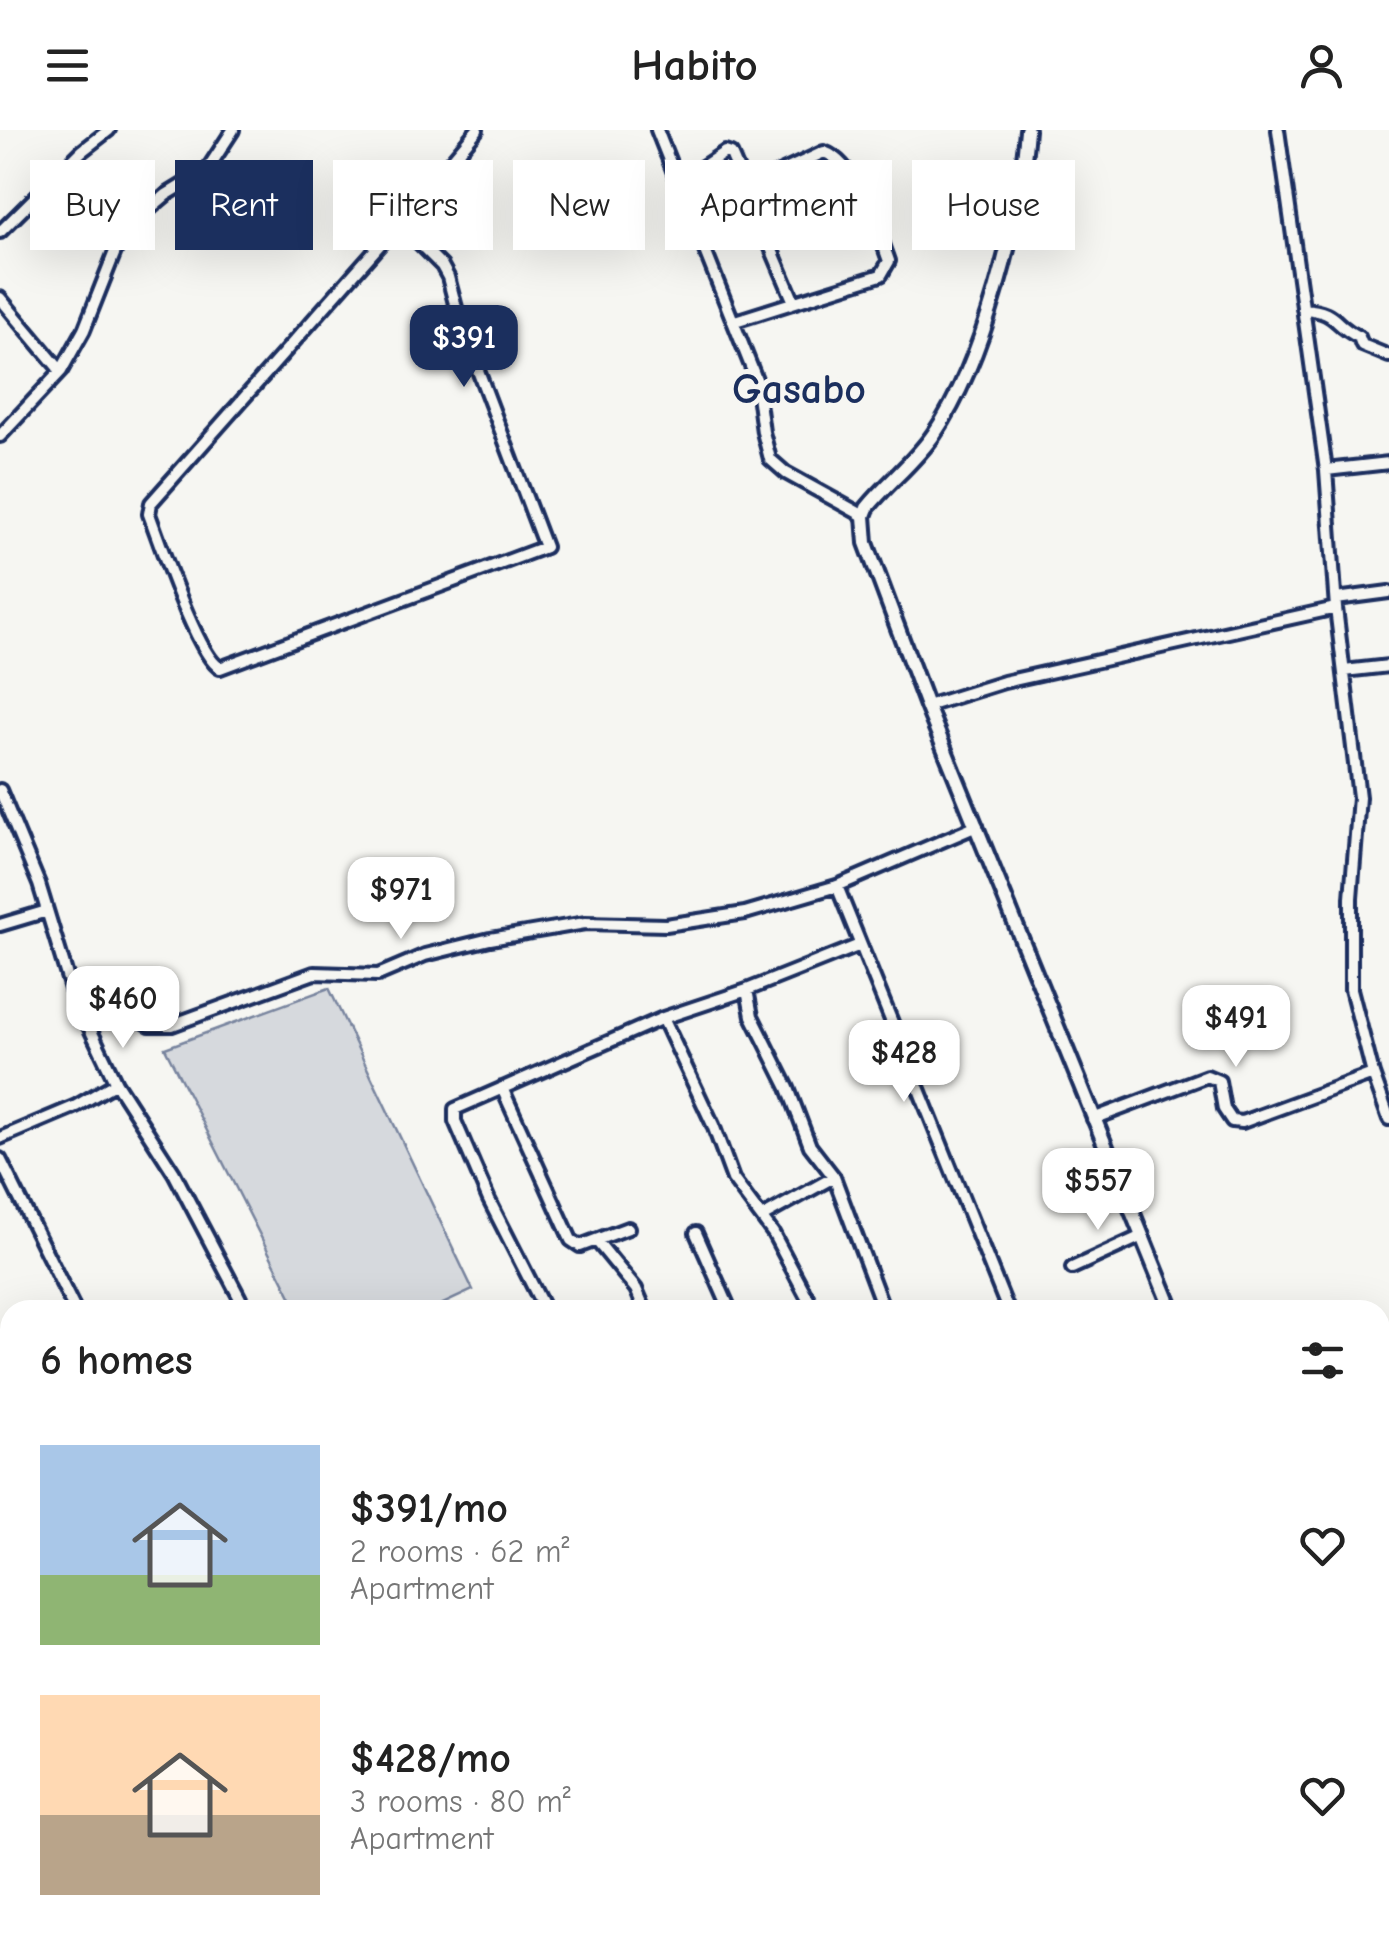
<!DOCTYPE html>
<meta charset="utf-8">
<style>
:root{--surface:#fff;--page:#f2f2f2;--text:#222;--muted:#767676;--accent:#1b2f5e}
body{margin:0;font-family:"Comic Neue",sans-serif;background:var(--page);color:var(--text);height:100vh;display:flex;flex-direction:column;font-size:38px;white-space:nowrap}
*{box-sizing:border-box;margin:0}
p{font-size:32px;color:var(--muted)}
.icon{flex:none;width:55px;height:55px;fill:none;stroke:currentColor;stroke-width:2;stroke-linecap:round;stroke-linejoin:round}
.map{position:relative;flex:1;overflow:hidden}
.panel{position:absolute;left:0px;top:1170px;width:1390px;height:640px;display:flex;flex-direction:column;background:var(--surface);border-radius:30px 30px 0 0;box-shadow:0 10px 40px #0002}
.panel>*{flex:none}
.banner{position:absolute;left:30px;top:30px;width:1330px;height:90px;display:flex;gap:20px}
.price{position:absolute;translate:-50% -85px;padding:0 22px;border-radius:20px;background:#fff;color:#222;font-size:32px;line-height:65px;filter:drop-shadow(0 2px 5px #0008)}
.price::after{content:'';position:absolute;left:50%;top:60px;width:30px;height:22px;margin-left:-15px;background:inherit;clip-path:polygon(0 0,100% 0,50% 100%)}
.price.selected{background:var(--accent);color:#fff}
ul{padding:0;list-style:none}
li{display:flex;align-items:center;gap:30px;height:250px;padding:0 40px}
li span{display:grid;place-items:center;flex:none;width:280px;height:200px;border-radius:0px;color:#555}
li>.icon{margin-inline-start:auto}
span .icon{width:120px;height:120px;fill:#fffc;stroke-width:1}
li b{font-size:42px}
h2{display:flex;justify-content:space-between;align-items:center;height:120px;padding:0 40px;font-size:42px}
.chip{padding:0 35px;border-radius:0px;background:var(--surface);box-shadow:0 10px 40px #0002;font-size:35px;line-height:90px}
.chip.selected{background:var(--accent);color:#fff}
header{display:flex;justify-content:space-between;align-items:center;height:130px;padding:0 40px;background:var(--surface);font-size:45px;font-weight:600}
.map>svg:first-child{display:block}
.green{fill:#d6d9dd;stroke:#78849e;stroke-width:2.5}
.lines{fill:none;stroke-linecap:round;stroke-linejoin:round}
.minor-casing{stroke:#1b2f5e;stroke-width:18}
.major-casing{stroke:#1b2f5e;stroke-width:20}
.minor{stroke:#f6f6f2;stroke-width:10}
.major{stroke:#f6f6f2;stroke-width:12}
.labels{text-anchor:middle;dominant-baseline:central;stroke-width:10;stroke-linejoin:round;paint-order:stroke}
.district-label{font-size:42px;font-weight:bold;fill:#1b2f5e;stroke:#f6f6f2}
</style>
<header><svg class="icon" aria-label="menu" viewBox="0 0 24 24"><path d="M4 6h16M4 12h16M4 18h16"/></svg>Habito<svg class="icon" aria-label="person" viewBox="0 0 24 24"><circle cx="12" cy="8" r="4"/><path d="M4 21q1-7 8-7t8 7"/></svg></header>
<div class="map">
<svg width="1389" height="1810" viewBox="0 0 1389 1810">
<rect width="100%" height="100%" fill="#f6f6f2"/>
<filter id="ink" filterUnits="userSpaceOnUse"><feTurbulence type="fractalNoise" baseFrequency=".01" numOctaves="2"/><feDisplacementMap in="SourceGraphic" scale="20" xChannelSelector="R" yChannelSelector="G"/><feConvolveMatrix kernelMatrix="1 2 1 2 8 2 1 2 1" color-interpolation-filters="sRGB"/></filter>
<g filter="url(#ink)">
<!-- green -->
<path class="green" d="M329 858 473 1160 430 1180H298L165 918Z"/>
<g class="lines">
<defs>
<path id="minor" d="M657 0 756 249 763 302 770 329 786 343 864 386
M1278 0 1326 340 1336 478 1359 667 1351 768V859L1373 944 1389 989
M680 52 725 22 731 24 794 172
M399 93 442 136 448 147 460 193 545 417 220 538C198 527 160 413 149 384L151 373 399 93 477 0
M698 98 752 75
M0 102 82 21 109 0
M0 168 61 241
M1303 179C1339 181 1332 195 1359 207L1362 215 1389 226
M735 191 881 145 889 131C878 100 856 33 824 22L747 58
M0 306 61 241 84 200 118 114 138 89 166 65 207 40 233 0
M1326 340 1389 333
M1336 469 1389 462
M1344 541 1389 536
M927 576 1004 552 1336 478
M0 660 39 754 71 859 116 953 174 1043 246 1180
M837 756 1008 1180
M0 795 47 781
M71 859 115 874 150 895H172L314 843 378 845 425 825 490 809 585 793 666 795 745 783 837 756 977 696
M747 860 752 886 788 958 810 1016 834 1047 884 1180
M663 888 713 995 733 1049 773 1103 814 1180
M502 958 571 1110 580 1116 628 1098
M1093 989 1207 946 1219 951 1224 979 1232 991 1242 992 1373 944
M0 1008 76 976 116 953
M0 1029 75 1180
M762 1087 834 1047
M696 1103 730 1180
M596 1110 636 1159 645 1180
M1072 1138 1142 1106
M545 1180 489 1070 455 991V979L663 888 747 860 860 815
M0 1382 10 1400
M1380 1467 1389 1463
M1380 1570 1389 1567
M1380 1660 1389 1656
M314 1800 329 1810
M647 1800 672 1810
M981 1800 985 1810
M1268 1800 1271 1810
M1341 1800 1342 1810
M473 1810 480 1800
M635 1810 640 1800
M750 1810 751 1800
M1006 1810 1030 1800"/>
<path id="major" d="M1027 0C1020 89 984 231 934 304 915 332 888 352 867 378L864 386 866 413 927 576 1172 1180
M1380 1384 1389 1390"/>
</defs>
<!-- minor casing -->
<use href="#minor" class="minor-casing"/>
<!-- major casing -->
<use href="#major" class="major-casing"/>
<!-- minor -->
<use href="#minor" class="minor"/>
<!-- major -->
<use href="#major" class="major"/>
</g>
</g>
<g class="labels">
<!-- district labels -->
<g class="district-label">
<text x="799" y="259">Gasabo</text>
</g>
</g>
</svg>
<b class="price selected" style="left:464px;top:260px">$391</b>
<b class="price" style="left:401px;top:812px">$971</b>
<b class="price" style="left:123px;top:921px">$460</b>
<b class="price" style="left:1236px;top:940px">$491</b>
<b class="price" style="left:904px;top:975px">$428</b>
<b class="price" style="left:1098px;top:1103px">$557</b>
<div class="banner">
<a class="chip">Buy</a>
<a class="chip selected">Rent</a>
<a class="chip">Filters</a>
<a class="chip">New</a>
<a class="chip">Apartment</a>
<a class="chip">House</a>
</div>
<section class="panel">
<h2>6 homes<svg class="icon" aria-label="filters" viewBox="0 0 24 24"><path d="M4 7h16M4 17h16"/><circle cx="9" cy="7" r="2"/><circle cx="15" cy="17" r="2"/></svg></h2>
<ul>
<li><span style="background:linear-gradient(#a9c7e8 65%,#8fb573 0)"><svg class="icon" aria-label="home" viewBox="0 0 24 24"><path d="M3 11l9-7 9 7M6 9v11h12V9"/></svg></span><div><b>$391/mo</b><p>2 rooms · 62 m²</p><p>Apartment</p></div><svg class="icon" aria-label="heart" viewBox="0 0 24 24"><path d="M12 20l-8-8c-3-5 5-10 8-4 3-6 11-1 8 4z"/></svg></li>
<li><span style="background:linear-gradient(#ffd9b3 60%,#b9a48a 0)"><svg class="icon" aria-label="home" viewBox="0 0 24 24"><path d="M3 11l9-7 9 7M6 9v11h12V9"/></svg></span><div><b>$428/mo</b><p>3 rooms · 80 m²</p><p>Apartment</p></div><svg class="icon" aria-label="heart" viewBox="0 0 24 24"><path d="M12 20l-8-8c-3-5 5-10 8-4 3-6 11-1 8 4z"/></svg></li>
</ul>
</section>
</div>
